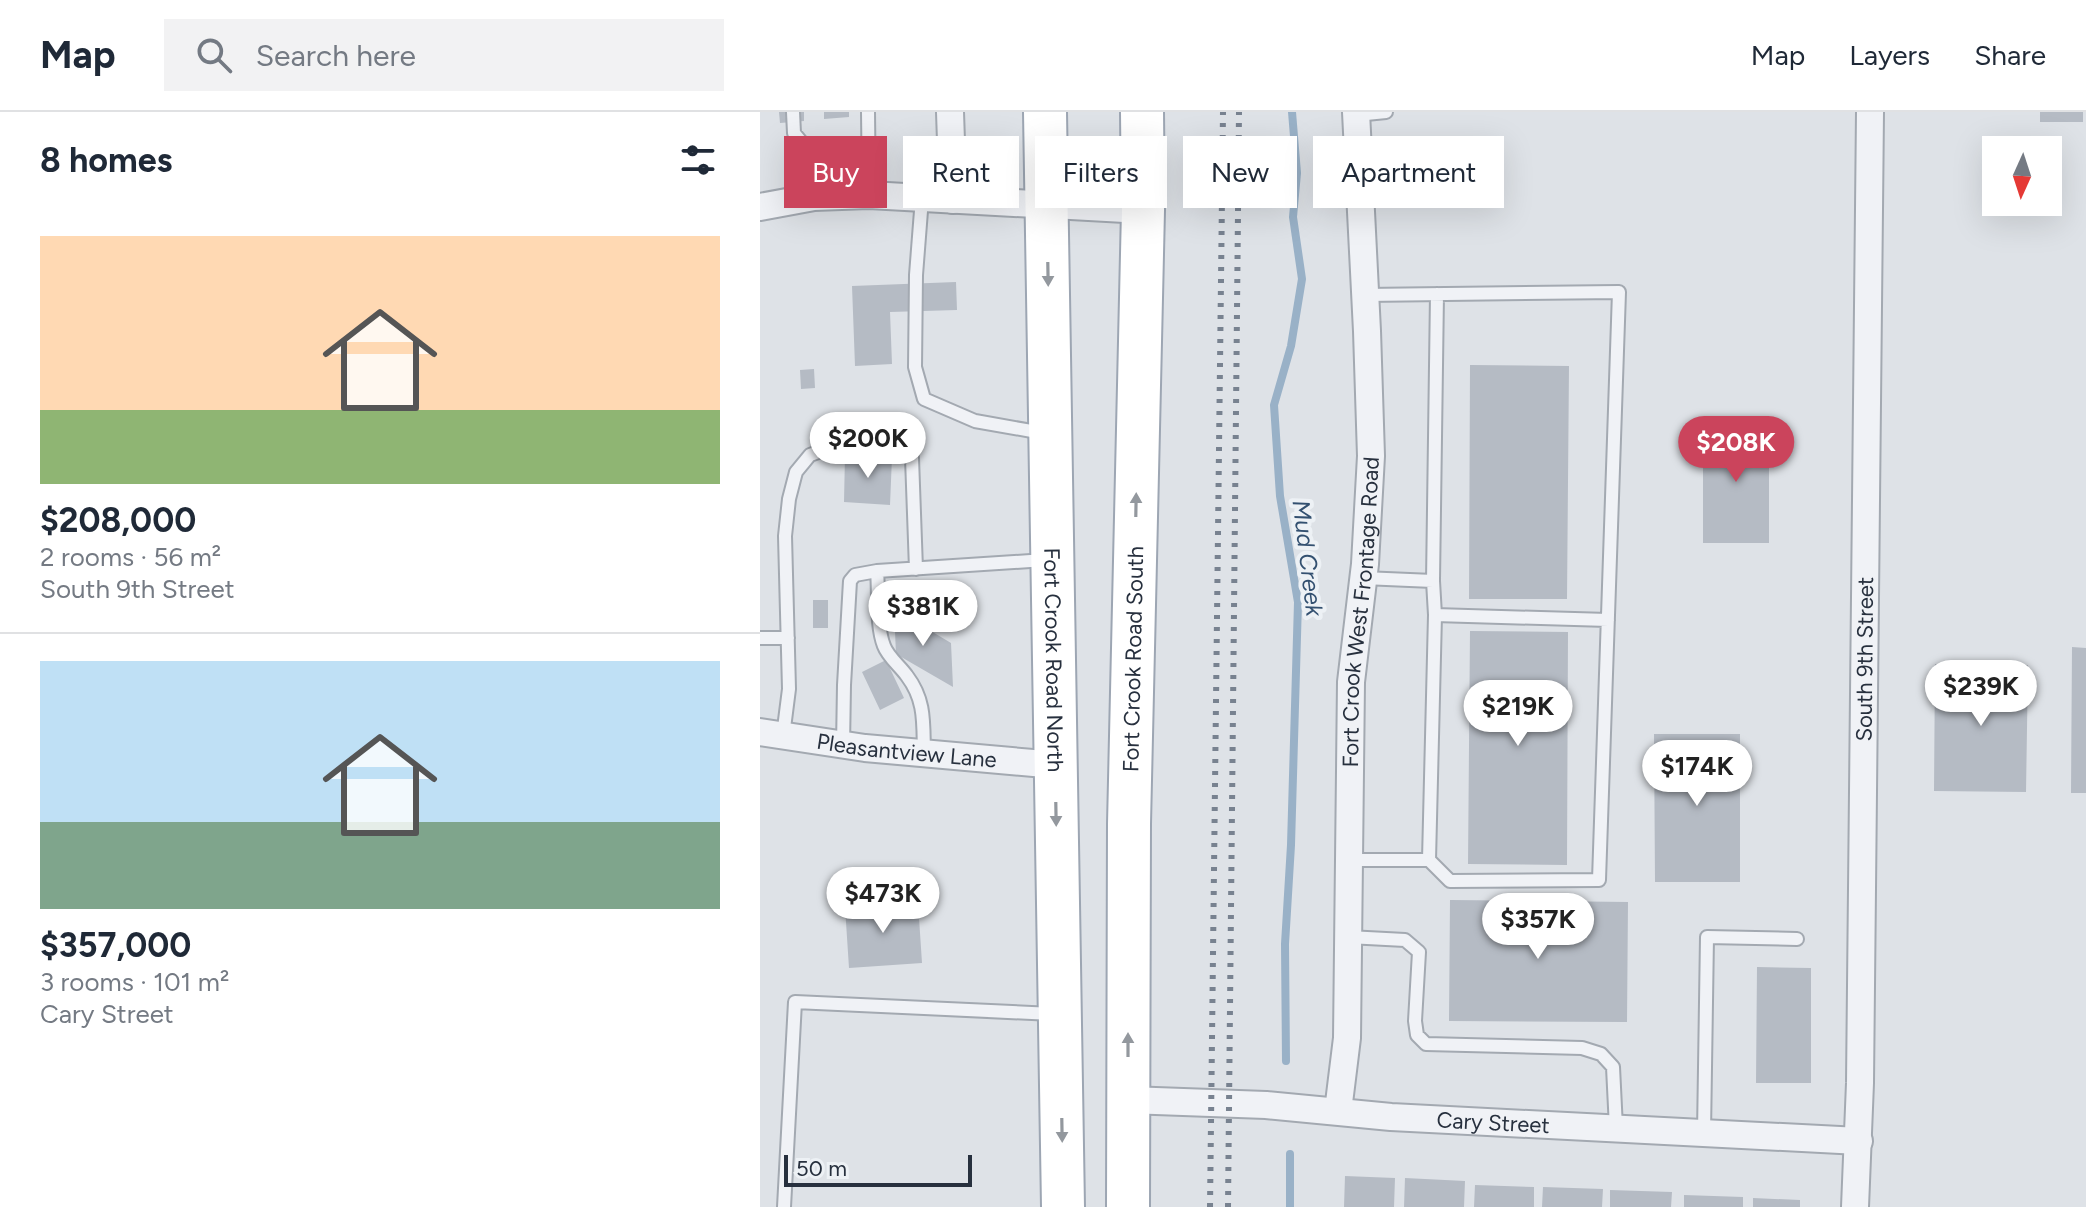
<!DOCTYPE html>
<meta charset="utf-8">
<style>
:root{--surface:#fff;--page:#f2f2f3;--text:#1f2937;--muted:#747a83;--line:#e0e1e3;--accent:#cb445c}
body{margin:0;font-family:Figtree,sans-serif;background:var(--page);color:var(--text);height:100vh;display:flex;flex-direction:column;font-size:30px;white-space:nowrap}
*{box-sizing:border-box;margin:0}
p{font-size:26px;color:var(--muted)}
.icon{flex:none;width:44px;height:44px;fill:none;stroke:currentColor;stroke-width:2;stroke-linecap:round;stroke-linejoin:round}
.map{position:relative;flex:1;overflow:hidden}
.panel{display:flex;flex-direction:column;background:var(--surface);width:760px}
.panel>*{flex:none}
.banner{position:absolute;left:24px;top:24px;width:760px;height:72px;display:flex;gap:16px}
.needle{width:52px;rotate:183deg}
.buttons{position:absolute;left:1222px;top:24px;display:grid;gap:16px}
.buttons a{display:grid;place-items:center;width:80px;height:80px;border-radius:0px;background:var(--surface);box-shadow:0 8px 32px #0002;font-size:40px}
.scale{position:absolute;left:24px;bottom:20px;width:188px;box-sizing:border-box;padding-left:8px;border:4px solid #27303e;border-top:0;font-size:22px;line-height:28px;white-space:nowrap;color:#27303e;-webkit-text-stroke:6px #edf1f5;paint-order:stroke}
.price{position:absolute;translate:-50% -68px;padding:0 18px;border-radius:28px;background:#fff;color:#222;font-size:26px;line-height:52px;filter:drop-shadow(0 2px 4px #0008)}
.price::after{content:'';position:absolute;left:50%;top:48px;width:24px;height:18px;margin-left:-12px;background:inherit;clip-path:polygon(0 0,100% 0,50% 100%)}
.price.on{background:var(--accent);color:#fff}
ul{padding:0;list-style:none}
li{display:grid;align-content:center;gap:16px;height:424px;padding:0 40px}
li+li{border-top:2px solid var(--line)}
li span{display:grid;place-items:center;height:248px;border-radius:0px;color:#555}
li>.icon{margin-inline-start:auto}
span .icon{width:144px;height:144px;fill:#fffc;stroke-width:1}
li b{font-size:34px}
h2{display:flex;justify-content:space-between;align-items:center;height:96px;padding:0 40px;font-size:34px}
.tag{padding:0 28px;border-radius:0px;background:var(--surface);box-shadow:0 8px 32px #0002;font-size:28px;line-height:72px}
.tag.on{background:var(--accent);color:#fff}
header{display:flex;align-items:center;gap:48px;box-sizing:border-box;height:112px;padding:0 40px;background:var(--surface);border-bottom:2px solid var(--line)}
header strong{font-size:38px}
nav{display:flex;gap:44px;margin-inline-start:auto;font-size:28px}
.search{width:560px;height:72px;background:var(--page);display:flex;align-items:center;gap:20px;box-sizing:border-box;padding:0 28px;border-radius:0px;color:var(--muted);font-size:30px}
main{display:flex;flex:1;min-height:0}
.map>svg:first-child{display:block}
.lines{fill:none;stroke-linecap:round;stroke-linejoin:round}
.stream{stroke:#99b1c7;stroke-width:8}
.building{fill:#b5bbc4}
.lane-casing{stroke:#a3a9b1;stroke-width:16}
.street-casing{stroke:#a3a9b1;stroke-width:30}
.primary-casing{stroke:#9da6b3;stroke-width:46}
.lane{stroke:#f0f2f6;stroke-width:12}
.street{stroke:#f0f2f6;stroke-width:26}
.primary{stroke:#fff;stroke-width:42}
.rail{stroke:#788290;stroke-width:6;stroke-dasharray:4 8;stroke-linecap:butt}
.oneway{fill:#93989e}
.labels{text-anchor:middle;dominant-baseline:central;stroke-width:8;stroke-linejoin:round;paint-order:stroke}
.street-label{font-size:22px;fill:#27303e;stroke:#edf1f5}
.water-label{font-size:24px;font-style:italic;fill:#335070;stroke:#edf1f5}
</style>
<header>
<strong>Map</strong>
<div class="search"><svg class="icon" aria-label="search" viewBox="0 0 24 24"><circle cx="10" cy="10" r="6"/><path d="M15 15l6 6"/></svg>Search here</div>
<nav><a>Map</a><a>Layers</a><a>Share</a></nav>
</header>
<main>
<section class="panel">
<h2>8 homes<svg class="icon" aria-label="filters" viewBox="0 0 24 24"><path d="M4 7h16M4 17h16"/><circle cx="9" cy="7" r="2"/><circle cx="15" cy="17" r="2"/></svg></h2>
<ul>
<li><span style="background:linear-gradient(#ffd9b3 70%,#8fb573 0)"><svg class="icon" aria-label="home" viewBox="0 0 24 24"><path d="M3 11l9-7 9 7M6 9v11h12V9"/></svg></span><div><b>$208,000</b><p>2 rooms · 56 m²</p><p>South 9th Street</p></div></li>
<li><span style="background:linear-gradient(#bfe0f5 65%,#7fa58c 0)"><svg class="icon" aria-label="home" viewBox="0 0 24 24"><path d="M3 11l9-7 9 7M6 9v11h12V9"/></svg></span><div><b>$357,000</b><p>3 rooms · 101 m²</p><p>Cary Street</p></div></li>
</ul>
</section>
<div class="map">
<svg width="1326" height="1095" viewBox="0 0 1326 1095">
<rect width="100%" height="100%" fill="#dee2e7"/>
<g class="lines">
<!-- stream -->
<path class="stream" d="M526 949 525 832 531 733 538 490 520 384 514 293 531 234 542 167 533 105 537 61 532 0
M530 1042V1095"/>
</g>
<!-- building -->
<path class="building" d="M19 0H44V9L20 11Z
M64 0H89V5L64 7Z
M1280 0H1323V10H1280Z
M196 170 197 198 130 200 132 252 95 254 92 174Z
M710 253 809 254 807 487H709Z
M54 257 55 276 41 277 40 258Z
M943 313H1009V431H943Z
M85 343 132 345 130 393 84 390Z
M53 488H68V516H53Z
M134 497 191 531 193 575 136 542Z
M710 519 808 520 807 753 708 752Z
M1312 535 1326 536V681H1311Z
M126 548 144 586 120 598 102 560Z
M1175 552 1268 553 1266 680 1174 679Z
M894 622H980V770H895Z
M690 788 868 790 867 910 689 909Z
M158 791 162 851 89 856 85 795Z
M997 855 1051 856V971H996Z
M585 1064 635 1066 634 1095H584Z
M645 1066 705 1069 704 1095H644Z
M715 1073 774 1075V1095H714Z
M783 1075 843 1077 842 1095H782Z
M850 1078 912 1080 911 1095H850Z
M924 1083 983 1085V1095H924Z
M993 1086 1040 1088V1095H993Z"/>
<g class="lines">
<defs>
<path id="lane" d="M33 0 34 21 49 39 108 36
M108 0 109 83
M596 3 626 0
M162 86 156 163 155 255 164 287 215 309 283 321
M117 459C119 481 116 514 124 534 128 545 140 554 147 564 166 589 163 612 164 642
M603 466 673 469
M675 503 848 508
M0 526H28
M23 624 29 577 25 424 29 387 36 360 50 343 69 336 141 338 152 346 156 457
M83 634 84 573 90 469 95 463 117 459 285 448
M589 748H669L690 769 839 768 859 180 605 183
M669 748 675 503 673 469 677 182
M588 825 645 828 659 840 655 909 657 923 666 932 822 936 841 942 853 955 856 1016
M944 1021 947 825 1037 827
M24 1095 35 890 293 902"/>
<g id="street">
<path d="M190 0 193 88"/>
<path d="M0 95 54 85 109 83 383 98"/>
<path id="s1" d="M0 620 105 636 296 653"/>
<path id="s2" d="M368 988 506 993 631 1005 1099 1029"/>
<path id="s3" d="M578 999 587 926 591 570 605 452 611 344 607 219 596 0"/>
<path id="s4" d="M1095 1095 1100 971 1110 0"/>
</g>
<g id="primary">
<path id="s5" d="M285 0 303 1095"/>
<path id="s6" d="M368 1095 369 712 383 98 382 0"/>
</g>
</defs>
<!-- lane casing -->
<use href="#lane" class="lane-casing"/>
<!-- street casing -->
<use href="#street" class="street-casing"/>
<!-- primary casing -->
<use href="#primary" class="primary-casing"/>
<!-- lane -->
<use href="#lane" class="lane"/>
<!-- street -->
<use href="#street" class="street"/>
<!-- primary -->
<use href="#primary" class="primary"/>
<!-- rail -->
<path class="rail" d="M450 1095 463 0
M468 1095 479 0"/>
</g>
<!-- one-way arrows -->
<defs><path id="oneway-solid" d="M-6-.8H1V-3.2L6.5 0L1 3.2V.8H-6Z" transform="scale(2)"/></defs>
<g class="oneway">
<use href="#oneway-solid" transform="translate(288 162) rotate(89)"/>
<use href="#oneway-solid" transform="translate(376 393) rotate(-89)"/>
<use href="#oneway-solid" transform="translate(296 702) rotate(89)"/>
<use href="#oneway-solid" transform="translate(368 933) rotate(-90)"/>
<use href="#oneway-solid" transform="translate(302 1018) rotate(89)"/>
</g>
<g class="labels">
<!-- street labels -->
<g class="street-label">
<text stroke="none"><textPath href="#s3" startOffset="500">Fort Crook West Frontage Road</textPath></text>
<text stroke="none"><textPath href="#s6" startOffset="548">Fort Crook Road South</textPath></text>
<text stroke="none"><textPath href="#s5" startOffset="548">Fort Crook Road North</textPath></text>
<text stroke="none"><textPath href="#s4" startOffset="548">South 9th Street</textPath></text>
<text stroke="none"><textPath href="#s1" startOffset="148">Pleasantview Lane</textPath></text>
<text stroke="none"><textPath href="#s2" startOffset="366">Cary Street</textPath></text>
</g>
<!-- water labels -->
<g class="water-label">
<text transform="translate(548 446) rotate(83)">Mud Creek</text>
</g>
</g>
</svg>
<div class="buttons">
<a><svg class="needle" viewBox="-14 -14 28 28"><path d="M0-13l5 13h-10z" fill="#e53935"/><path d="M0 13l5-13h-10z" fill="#747a83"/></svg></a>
</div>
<div class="scale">50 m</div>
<b class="price" style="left:108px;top:368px">$200K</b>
<b class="price on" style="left:976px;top:372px">$208K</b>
<b class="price" style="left:163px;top:536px">$381K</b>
<b class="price" style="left:1221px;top:616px">$239K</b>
<b class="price" style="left:758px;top:636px">$219K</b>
<b class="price" style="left:937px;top:696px">$174K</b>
<b class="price" style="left:123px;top:823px">$473K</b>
<b class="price" style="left:778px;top:849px">$357K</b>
<div class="banner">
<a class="tag on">Buy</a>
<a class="tag">Rent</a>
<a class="tag">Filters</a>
<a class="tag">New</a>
<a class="tag">Apartment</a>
</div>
</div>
</main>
